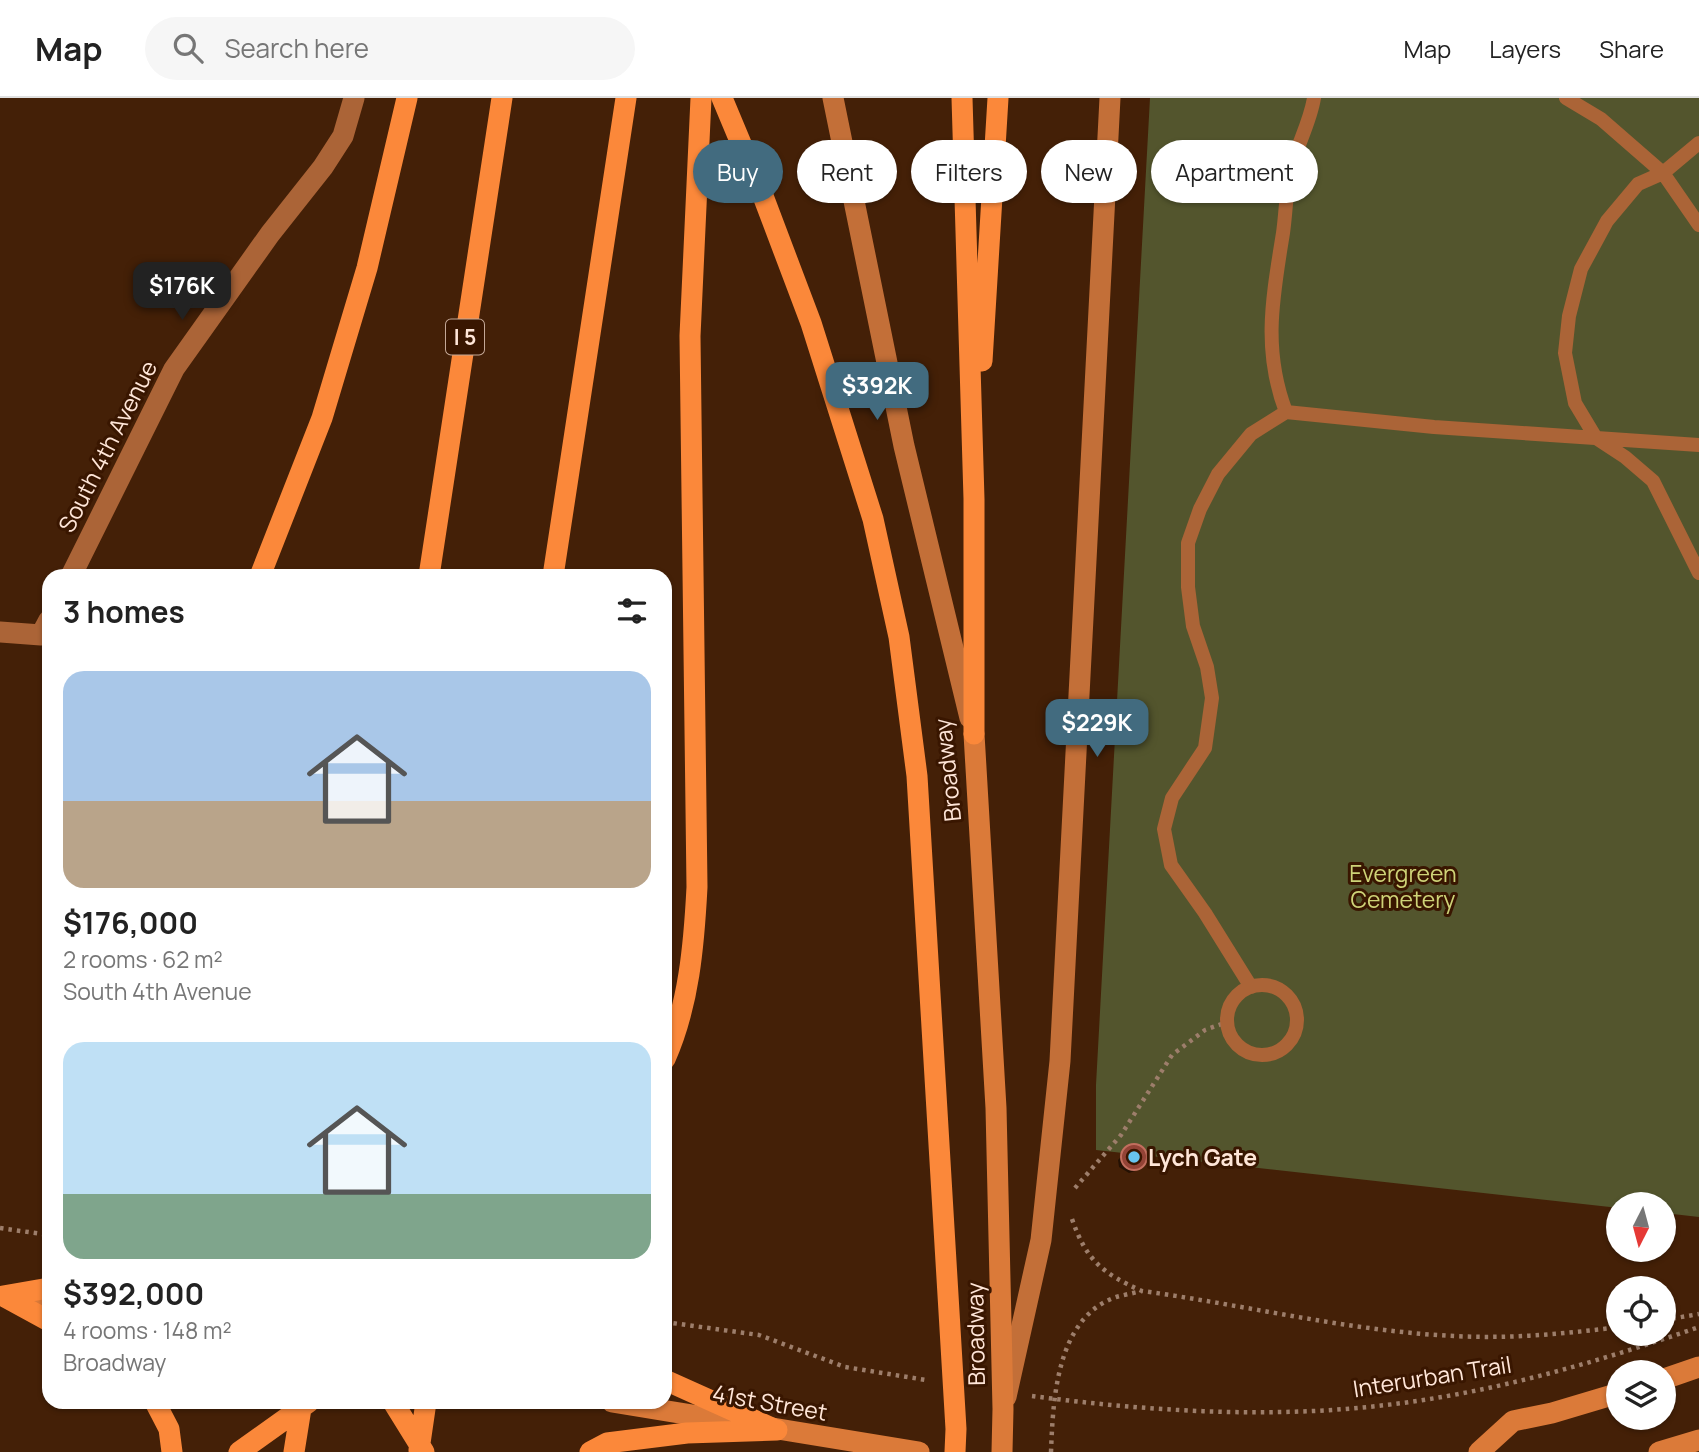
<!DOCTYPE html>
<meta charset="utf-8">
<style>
:root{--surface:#fff;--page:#f6f6f6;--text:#222;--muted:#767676;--line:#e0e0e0;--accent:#426b7f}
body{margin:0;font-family:Manrope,sans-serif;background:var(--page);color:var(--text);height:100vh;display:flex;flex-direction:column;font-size:26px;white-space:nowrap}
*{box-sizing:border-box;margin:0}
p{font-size:23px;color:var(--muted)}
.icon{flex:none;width:38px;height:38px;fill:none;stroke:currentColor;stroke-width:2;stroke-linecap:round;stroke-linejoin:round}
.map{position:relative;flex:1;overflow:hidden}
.details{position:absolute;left:42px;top:471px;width:630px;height:840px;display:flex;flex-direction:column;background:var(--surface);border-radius:21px;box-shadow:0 2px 5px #0004}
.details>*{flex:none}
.banner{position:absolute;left:693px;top:42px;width:665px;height:63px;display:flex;gap:14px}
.needle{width:46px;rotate:186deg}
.fabs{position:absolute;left:1606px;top:1094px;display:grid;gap:14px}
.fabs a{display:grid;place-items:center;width:70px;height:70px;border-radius:50%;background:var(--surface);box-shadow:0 2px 5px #0004;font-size:35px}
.price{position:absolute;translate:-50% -60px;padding:0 16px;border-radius:14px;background:var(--accent);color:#fff;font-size:23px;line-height:46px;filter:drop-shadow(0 2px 4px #0008)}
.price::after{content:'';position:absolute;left:50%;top:42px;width:21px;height:16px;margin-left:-10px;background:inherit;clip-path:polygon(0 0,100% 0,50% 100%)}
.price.current{background:#222;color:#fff}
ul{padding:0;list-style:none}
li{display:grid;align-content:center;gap:14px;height:371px;padding:0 21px}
li span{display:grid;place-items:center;height:217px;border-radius:21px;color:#555}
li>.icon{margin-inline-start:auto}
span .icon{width:126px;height:126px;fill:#fffc;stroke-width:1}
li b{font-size:30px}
h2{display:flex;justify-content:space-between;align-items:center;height:84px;padding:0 21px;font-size:30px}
.tag{padding:0 24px;border-radius:32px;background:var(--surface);box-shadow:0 2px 5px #0004;font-size:24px;line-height:63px}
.tag.current{background:var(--accent);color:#fff}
header{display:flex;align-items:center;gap:42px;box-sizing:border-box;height:98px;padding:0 35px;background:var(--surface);border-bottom:2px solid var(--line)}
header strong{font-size:33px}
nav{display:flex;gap:38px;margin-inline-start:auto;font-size:24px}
.search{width:490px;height:63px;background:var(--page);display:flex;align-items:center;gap:18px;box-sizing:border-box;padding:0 24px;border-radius:38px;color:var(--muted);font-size:26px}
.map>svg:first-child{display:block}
.green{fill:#53552d}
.shadow{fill:#0007}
.building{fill:#934336;stroke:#c26e5e;stroke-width:2}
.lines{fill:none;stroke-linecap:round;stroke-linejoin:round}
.path{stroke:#9d7e6b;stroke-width:4.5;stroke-dasharray:3.5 5;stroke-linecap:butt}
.lane{stroke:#ab6437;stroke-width:14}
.street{stroke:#ab6437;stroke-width:21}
.secondary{stroke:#c36f38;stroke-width:21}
.primary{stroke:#db7a39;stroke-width:21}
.highway{stroke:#fb883a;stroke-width:21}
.poi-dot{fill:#68c4f0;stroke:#391600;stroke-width:2.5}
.labels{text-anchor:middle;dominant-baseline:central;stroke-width:6;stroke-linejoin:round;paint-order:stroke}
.shield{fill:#391600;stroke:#c4a897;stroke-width:2}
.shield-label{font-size:21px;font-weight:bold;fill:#ffe6d8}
.street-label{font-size:23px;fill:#ffe6d8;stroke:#391600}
.park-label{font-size:23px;fill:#ced377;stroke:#391600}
.poi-label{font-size:23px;font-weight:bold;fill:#ffe6d8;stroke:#391600;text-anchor:start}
</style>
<header>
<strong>Map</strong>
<div class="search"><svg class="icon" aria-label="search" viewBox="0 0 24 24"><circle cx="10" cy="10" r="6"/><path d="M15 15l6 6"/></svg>Search here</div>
<nav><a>Map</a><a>Layers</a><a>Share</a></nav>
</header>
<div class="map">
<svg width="1699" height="1354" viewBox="0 0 1699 1354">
<rect width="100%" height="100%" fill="#442007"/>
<!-- green -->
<path class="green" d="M1150 0H1699V1119L1664 1115V1106H1619V1110L1096 1052V987Z"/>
<!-- shadow -->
<path class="shadow" d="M1136 1048 1144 1055 1145 1061 1135 1073 1129 1075 1119 1069 1118 1062 1130 1049Z"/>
<!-- building -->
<path class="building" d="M1121 1059a13 13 0 1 1 26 0a13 13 0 1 1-26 0Z"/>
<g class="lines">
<!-- path -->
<path class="path" d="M1075 1090 1121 1037 1172 957 1205 932 1227 924
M1072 1121C1086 1162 1103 1176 1142 1193 1246 1207 1348 1233 1454 1238 1510 1241 1563 1236 1619 1229
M0 1130 49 1137
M1664 1222 1699 1216
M665 1224 759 1237 845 1269 926 1282
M1032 1298C1146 1313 1270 1321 1386 1307 1492 1295 1598 1264 1699 1229
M1051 1354C1053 1302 1056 1220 1116 1199 1124 1197 1133 1195 1142 1193"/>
<!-- lane -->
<path class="lane" d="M1314 0C1310 25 1297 47 1291 71 1286 92 1286 114 1283 135 1273 198 1262 251 1286 314L1434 329 1699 347
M1566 0 1601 21 1663 75 1699 127
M1699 45 1663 75 1638 86 1607 123 1581 171 1569 218 1565 255 1575 305 1596 340 1625 359 1653 383 1699 475
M1227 922a35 35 0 1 1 70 0a35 35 0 1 1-70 0Z
M1251 889 1205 815 1171 767 1164 731 1172 700 1205 650 1212 600 1207 569 1193 528 1188 489V445L1200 411 1218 376 1251 336 1286 314"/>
<!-- street -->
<path class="street" d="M71 478 174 271 270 136 323 69 343 38 354 0
M0 534 41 537 49 522"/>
<!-- secondary -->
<path class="secondary" d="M833 0 904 348 970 620
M1006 1299 1041 1142 1060 963 1110 0"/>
<!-- primary -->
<path class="primary" d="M974 636 996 1010 1003 1311 1002 1354
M10 1200 49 1207
M1664 1281 1699 1269
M612 1304 919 1354
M1479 1354 1513 1323 1552 1315 1619 1295
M1659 1354 1699 1342"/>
<!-- highway -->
<path class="highway" d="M722 0 763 98 811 225 873 421 899 539 917 678 956 1331 955 1354
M962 0 974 401V636
M982 263 998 0
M260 478 322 320 367 170 407 0
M429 478 502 0
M553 478 626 0
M665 961C689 907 694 847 697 789L690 238 701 0
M3 1198 49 1223
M3 1198 49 1190
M665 1282 772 1330
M155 1304 169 1331 172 1354
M393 1304 424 1354
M419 1352 426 1304
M239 1354 309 1304
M294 1354 302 1304
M590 1354 607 1345 687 1335 777 1332"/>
</g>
<!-- markers -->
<circle class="poi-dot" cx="1134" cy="1059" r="7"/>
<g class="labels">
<!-- shield labels -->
<rect class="shield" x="446" y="221.5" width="38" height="35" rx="5"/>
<g class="shield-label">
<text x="465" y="239">I 5</text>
</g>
<!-- street labels -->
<g class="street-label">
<text transform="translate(107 348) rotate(-63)">South 4th Avenue</text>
<text transform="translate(947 672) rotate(-96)">Broadway</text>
<text transform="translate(975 1236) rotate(-91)">Broadway</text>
<text transform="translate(1432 1278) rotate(-9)">Interurban Trail</text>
<text transform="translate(770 1304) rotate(10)">41st Street</text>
</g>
<!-- park labels -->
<g class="park-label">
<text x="1403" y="775">Evergreen<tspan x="1403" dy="26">Cemetery</tspan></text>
</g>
<!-- poi labels -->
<g class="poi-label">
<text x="1148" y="1059">Lych Gate</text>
</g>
</g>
</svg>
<div class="fabs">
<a><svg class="needle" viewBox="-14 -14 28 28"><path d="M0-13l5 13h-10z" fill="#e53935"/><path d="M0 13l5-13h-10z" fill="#767676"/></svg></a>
<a><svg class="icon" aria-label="locate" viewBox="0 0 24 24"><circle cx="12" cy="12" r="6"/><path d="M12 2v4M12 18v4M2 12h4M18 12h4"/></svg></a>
<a><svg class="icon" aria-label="layers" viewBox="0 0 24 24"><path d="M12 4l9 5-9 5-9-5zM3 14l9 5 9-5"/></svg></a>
</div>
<b class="price current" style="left:182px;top:224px">$176K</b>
<b class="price" style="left:877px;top:324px">$392K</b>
<b class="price" style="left:1097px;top:661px">$229K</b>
<div class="banner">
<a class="tag current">Buy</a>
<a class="tag">Rent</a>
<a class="tag">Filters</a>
<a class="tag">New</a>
<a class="tag">Apartment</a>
</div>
<section class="details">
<h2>3 homes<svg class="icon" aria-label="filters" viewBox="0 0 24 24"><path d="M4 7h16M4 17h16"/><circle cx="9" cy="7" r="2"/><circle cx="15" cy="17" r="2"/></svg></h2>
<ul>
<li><span style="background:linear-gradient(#a9c7e8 60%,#b9a48a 0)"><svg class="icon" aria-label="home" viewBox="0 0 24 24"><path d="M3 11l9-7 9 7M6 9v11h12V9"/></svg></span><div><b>$176,000</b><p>2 rooms · 62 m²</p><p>South 4th Avenue</p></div></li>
<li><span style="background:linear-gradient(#bfe0f5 70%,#7fa58c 0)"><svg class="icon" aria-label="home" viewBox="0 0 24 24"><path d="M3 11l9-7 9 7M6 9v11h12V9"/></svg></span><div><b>$392,000</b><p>4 rooms · 148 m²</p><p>Broadway</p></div></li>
</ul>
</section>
</div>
